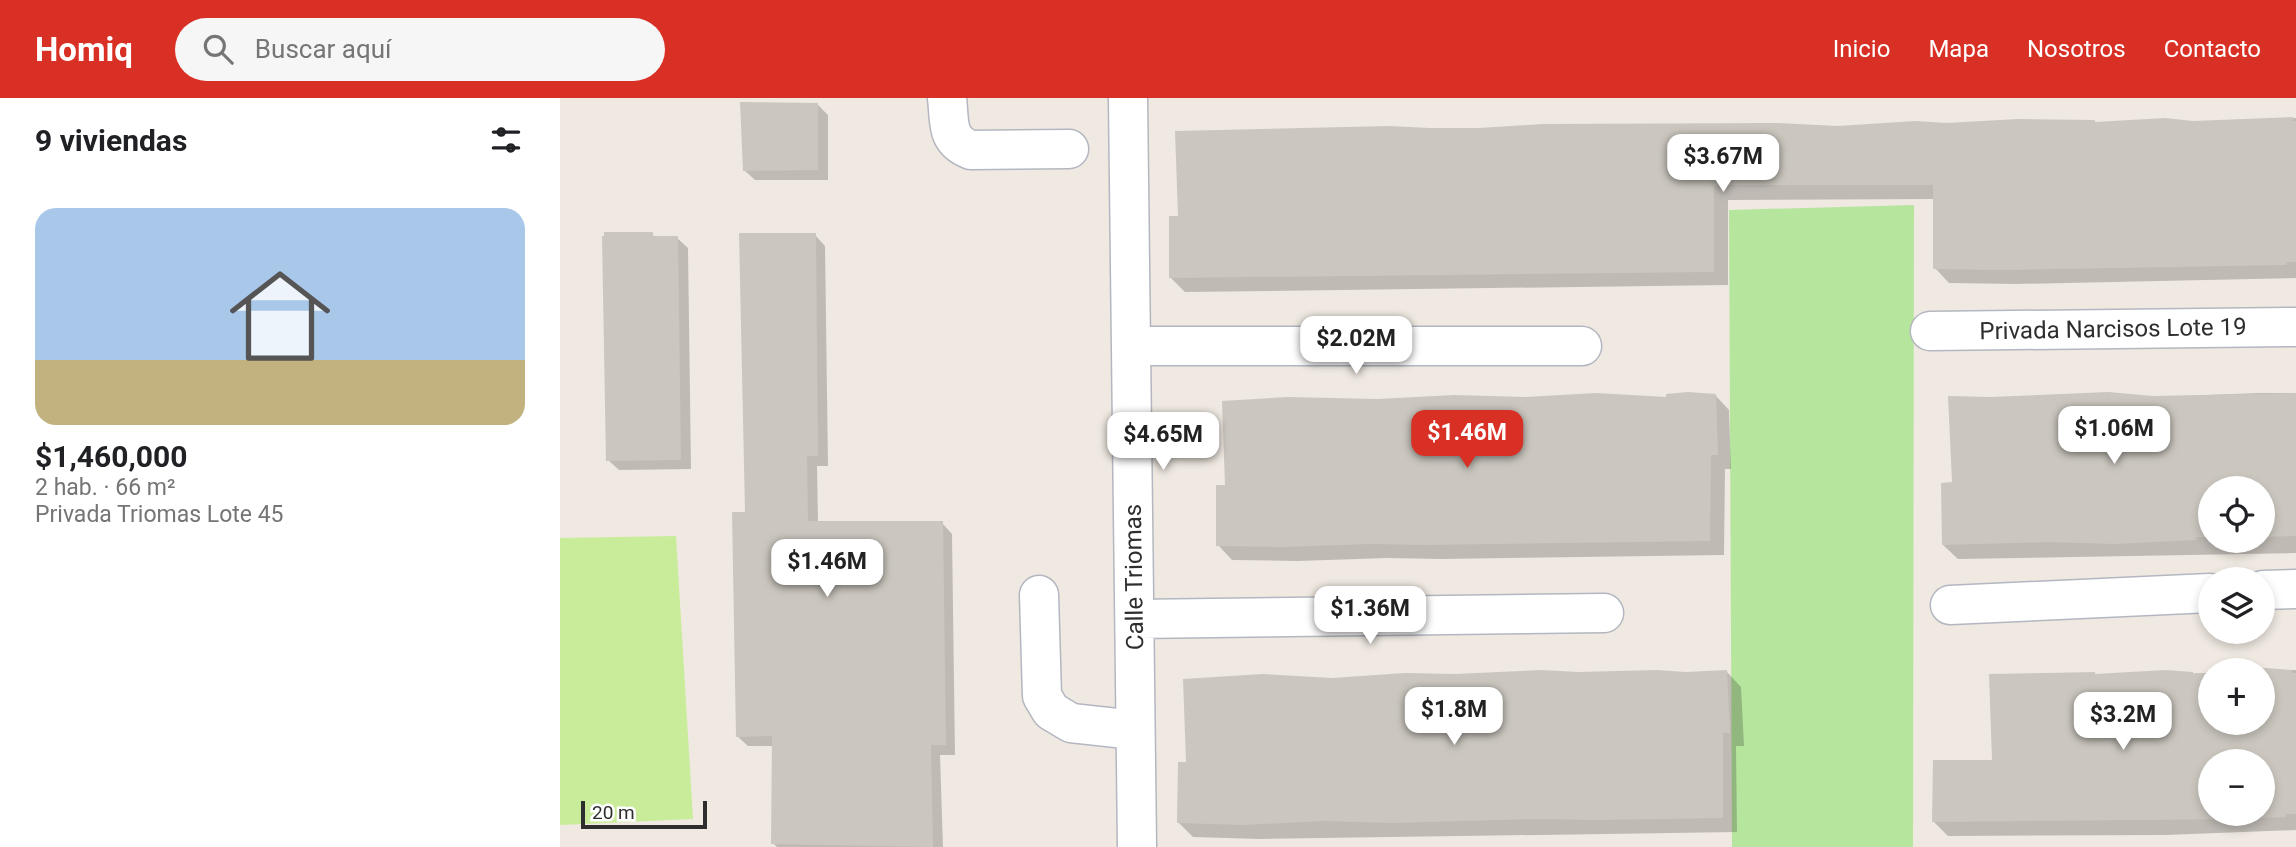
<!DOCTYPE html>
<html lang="es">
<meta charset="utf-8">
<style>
:root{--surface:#fff;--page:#f6f6f6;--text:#202124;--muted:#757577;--accent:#d93025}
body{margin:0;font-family:Roboto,sans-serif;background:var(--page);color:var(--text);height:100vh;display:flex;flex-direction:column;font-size:26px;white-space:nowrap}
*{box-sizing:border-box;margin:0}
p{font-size:23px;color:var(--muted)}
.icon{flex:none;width:38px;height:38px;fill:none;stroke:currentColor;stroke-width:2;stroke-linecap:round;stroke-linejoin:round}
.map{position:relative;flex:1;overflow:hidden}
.side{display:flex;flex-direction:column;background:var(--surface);width:560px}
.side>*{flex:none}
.buttons{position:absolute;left:1638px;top:378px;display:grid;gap:14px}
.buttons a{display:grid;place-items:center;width:77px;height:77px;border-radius:50%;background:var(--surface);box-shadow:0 4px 10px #0003;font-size:35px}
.scale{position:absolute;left:21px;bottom:18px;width:126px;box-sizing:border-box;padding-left:7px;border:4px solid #2e2e2e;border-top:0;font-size:19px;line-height:24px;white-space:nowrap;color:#2e2e2e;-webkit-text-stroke:5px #fff;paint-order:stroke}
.price{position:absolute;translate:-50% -60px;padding:0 16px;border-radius:14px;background:#fff;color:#222;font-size:23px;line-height:46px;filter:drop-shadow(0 2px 4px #0008)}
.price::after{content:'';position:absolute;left:50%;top:42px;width:21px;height:16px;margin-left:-10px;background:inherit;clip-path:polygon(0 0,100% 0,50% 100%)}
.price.selected{background:var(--accent);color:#fff}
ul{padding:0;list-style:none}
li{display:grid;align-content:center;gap:14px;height:371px;padding:0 35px}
li span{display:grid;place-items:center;height:217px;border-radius:21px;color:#555}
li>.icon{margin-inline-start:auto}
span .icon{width:126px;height:126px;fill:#fffc;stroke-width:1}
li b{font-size:30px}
h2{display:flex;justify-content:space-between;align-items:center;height:84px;padding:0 35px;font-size:30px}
header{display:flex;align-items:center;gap:42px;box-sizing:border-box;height:98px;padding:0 35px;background:var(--accent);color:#fff}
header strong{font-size:33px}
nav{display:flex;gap:38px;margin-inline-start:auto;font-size:24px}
.search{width:490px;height:63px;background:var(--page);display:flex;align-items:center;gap:18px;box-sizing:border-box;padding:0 24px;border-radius:38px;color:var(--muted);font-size:26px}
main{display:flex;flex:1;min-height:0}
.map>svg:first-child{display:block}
.green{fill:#b6e59e}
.pitch{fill:#c9ec9a}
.shadow{fill:#0003;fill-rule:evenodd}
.building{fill:#cbc7bf;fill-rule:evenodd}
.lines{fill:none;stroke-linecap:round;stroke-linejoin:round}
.minor-casing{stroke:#b4b7c1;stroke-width:41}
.minor{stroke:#fff;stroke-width:38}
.labels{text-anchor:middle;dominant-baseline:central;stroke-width:5;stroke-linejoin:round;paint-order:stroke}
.street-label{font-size:24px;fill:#2e2e2e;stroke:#fff}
</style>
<header>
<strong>Homiq</strong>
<div class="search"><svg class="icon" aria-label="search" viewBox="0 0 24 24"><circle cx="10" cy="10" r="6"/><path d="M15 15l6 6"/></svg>Buscar aquí</div>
<nav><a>Inicio</a><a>Mapa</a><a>Nosotros</a><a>Contacto</a></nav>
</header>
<main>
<section class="side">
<h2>9 viviendas<svg class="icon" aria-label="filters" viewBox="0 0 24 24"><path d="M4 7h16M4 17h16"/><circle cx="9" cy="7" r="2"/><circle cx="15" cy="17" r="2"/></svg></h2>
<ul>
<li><span style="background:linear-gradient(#a9c7e8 70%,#c2b280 0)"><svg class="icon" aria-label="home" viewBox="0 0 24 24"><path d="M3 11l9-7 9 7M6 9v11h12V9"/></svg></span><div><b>$1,460,000</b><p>2 hab. · 66 m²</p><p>Privada Triomas Lote 45</p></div></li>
</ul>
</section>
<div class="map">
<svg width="1736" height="749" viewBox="0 0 1736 749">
<rect width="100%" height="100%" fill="#efe9e1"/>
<!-- green -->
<path class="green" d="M1354 107 1353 749H1172L1169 112Z"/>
<!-- pitch -->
<path class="pitch" d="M116 438 133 721 0 727V440Z"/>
<!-- shadow -->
<path class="shadow" d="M257 6 268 17V82H195L184 72Z
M1736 20V180L1456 186 1389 185 1375 170V101L1168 102V187L625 194 610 179 619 120 869 32 1278 30 1633 25Z
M92 136 96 140H117L128 150 131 371 59 372 48 362Z
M255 137 265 148 268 368H257L258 425H382L392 436 395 657H380L383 749H217L213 745V648H188L177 638 187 416Z
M1700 295H1736V455L1398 461 1383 447 1393 386 1593 299ZM1650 390H1703V443H1650Z
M1155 297 1169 312 1171 371H1165L1164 457 881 461 827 460 738 463 672 462 658 447 667 389 818 303 1108 300Z
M1703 572H1736V732L1606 737 1388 738 1374 724 1434 664 1536 578 1650 575V625H1703ZM1650 663H1703V716H1650Z
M1167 574 1181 589 1184 648H1176L1177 734 700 741 633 739 619 725 628 666 772 581Z"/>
<!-- building -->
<path class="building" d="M180 4 258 5V72L183 73Z
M1733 19V23H1736V164H1727L1726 167 1440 172 1373 171V87H1162L1154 88V174L609 180V118H618L615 33 829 28 869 30H919L983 26 1217 25 1278 28 1355 23 1386 25 1458 21 1535 22V24L1605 20 1633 23Z
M44 134H93V138H118L121 362 46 363 42 138H44Z
M179 135H256L258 358H247L248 423H383L386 647H371L373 749 211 746 212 638 176 639 172 414H185Z
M1128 294 1156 296 1158 357H1151L1150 443 865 447 811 446 723 449 656 448V387H665L662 303 727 299 818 301 894 297 966 299 1036 295 1106 299V296Z
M1548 294 1593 298 1736 295V438L1703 439V390H1650V439H1636V442L1555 446 1488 444 1382 447 1381 385 1392 384 1388 298 1430 299Z
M1706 570 1732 572V575H1736V716H1726V719L1684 721 1372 724 1373 662H1432L1429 576 1535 574V576L1605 572 1633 574V576L1650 575V625H1703V572H1682ZM1650 663H1703V716H1650Z
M981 572 1019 574 1096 572 1126 574 1167 572 1170 635H1163V720L1038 722 971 721 833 725 764 723 684 727 617 725 618 664H626L623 581 702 576 772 580 845 575 895 576Z"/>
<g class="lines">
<defs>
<path id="minor" d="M387 0C390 24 385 42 411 52L509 51
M568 0 577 749
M1370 233 1736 229
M571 248H1022
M1703 492 1736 491
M479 497 482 598 491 613 511 625 575 632
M1390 507 1650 495
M576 521 1044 515"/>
</defs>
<!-- minor casing -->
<use href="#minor" class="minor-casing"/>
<!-- minor -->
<use href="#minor" class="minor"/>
</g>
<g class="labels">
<!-- street labels -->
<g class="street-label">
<text transform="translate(1553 231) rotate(-1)">Privada Narcisos Lote 19</text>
<text transform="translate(574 479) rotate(-91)">Calle Triomas</text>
</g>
</g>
</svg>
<div class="buttons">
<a><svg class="icon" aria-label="locate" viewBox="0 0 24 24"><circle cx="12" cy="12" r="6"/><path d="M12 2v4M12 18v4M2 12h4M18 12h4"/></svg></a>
<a><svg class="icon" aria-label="layers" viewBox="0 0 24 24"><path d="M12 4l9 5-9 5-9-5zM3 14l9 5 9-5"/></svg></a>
<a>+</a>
<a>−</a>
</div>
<div class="scale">20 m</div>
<b class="price" style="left:1163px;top:96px">$3.67M</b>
<b class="price" style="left:796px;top:278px">$2.02M</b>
<b class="price" style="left:1554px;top:368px">$1.06M</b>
<b class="price selected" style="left:907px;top:372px">$1.46M</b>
<b class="price" style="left:603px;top:374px">$4.65M</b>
<b class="price" style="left:267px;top:501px">$1.46M</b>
<b class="price" style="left:810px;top:548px">$1.36M</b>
<b class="price" style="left:894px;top:649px">$1.8M</b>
<b class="price" style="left:1563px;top:654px">$3.2M</b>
</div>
</main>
